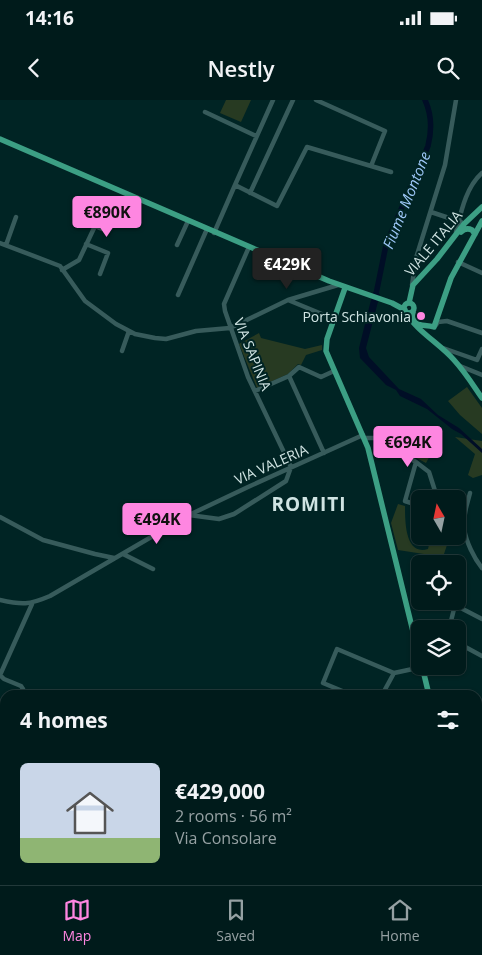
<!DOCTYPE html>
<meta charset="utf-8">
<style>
:root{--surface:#001b1b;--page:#0e2828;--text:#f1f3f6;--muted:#95a1a3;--line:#22393a;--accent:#fe86e1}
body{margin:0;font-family:"Open Sans",sans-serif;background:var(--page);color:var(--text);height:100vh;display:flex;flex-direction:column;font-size:19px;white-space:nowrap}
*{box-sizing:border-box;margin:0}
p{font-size:16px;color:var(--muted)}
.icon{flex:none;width:28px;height:28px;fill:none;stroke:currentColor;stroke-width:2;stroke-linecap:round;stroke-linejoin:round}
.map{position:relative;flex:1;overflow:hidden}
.details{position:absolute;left:0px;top:590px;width:482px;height:195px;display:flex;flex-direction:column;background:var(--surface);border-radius:15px 15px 0 0;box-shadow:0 1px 4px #0004,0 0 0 1px var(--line)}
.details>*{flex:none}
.needle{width:32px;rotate:351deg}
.controls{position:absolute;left:411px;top:390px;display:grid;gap:10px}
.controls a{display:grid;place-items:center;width:55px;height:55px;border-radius:8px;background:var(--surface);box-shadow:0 1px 4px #0004,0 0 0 1px var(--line);font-size:25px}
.price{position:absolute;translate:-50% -42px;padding:0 11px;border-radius:5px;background:var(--accent);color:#111;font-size:16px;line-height:32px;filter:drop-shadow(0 1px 2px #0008)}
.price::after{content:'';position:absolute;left:50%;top:30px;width:15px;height:11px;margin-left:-8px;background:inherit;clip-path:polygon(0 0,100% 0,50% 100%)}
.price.on{background:#222;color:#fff}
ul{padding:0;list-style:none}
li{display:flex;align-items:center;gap:15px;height:125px;padding:0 20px}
li span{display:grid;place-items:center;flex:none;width:140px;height:100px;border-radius:8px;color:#555}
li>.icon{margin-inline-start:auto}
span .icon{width:60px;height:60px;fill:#fffc;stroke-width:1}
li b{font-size:21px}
h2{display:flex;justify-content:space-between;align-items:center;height:60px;padding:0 20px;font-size:21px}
.status{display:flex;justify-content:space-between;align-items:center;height:35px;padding:0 25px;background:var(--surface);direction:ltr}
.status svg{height:14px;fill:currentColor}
header{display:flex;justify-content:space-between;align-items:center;height:65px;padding:0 20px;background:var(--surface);font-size:22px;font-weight:600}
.tabs{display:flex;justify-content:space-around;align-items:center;height:70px;border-top:1px solid var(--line);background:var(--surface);font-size:14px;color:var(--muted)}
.tabs a{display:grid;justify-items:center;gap:2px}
.tabs .on{color:var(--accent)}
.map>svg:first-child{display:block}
.green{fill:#273a22}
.water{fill:#000e26}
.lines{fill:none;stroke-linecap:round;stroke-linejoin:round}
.river{stroke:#000e26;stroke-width:5.5}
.minor{stroke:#375b5b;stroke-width:4.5}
.major{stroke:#3c9f84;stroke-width:5.5}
.poi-dot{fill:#fe86e1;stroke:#002424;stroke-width:2}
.labels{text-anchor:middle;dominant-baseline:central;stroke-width:4;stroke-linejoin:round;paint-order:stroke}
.street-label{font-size:14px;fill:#d0e4e3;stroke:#002424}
.poi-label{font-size:14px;fill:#d0e4e3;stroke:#002424;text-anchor:end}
.water-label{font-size:15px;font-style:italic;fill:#9ec8f8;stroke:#002424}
.district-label{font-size:19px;font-weight:bold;letter-spacing:1px;fill:#d0e4e3;stroke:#002424}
</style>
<div class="status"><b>14:16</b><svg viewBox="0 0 49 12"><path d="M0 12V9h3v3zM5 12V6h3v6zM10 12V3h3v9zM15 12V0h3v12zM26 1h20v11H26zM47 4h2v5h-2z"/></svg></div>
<header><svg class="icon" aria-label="back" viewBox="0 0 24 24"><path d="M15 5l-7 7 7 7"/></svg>Nestly<svg class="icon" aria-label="search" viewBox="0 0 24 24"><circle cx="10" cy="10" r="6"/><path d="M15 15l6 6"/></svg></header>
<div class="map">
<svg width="482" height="785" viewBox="0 0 482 785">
<rect width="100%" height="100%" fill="#002424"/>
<!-- green -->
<path class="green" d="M226 0H251L241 22 220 13Z
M259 233 261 238 305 249 322 245V250L306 255 301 265 298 264 288 274 257 288 239 244Z
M467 287 482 308V334L460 315 448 301Z
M455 337 482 341V375L473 378 468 375 475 354Z
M411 341 432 352 426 363 405 352Z
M398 404 405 406C405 421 405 456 428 449L431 436H450L443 457 398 450 391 423Z
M480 712H482V785H459L462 780H478V720Z"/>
<!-- water -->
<path class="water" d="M373 192 380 194 366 248 369 257 399 289 421 299 438 315 459 328 482 349V353L461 334 452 329 427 309 400 296 396 290 386 285 360 258 359 248Z"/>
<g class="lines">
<!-- river -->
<path class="river" d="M375 199 386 145 428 46C432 30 432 15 425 0"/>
<!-- minor -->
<path class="minor" d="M205 12 256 36
M371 66 391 72
M235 85 273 0
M250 93 293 0
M431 112 461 122
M456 132C461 112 466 87 482 73
M214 133 235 85 277 106 307 47 371 66 385 31 316 0
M0 143 60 166 85 201 116 224 135 234 155 238 166 239 196 231 230 228 288 200 338 185
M86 144 108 153 100 174
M6 145 16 117
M177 145 188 121
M458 162 482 173
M62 170 79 160 95 126 102 129 105 122 98 119 95 126
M412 185 416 158 445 65 456 0
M178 195 207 129
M288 200 334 219
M436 225 438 222 447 221 482 233
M443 248 477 260 482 249
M122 251 129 231
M460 266 482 275
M289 276 299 267 321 277 334 271
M255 291 289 276 324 353
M365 338H376L416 362 429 372 436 394 441 399
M416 362 405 401 420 406
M458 405 466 408C465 414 463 422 464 428 466 442 474 458 482 468
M466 408 470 393
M189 415 219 419 234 414 286 381 291 367 248 277 225 211 224 204 249 147
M0 417 43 440 95 454 114 458
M123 454 153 469
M458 491 461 475
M0 500C22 505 29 505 50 496L189 415 248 387 363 335
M455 505 482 519
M449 529 456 501
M458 543 482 556
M394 573 422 567
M21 595 23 589 21 586 4 579 0 575 32 504
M352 595 323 583 337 549 394 573
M382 595 394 573
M0 643 5 632"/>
<!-- major -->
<path class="major" d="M0 39 329 181 392 203 405 210
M461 132C464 129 468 128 472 130L475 134
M345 188 327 239 326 251 368 348 420 560
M409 203 413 185 437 159 464 124 482 107
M404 208a5 5 0 1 1 10 0a5 5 0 1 1-10 0Z
M405 211C416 231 439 243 454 260 465 272 473 285 482 298
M413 211C413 230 423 223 434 227
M434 227 451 178 482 121
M422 566 429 595
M356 785 359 780"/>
</g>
<!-- markers -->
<circle class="poi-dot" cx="421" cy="216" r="5"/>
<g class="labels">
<!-- street labels -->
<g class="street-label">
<text transform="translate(433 143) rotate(-50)">VIALE ITALIA</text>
<text transform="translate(253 254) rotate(68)">VIA SAPINIA</text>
<text transform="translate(271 364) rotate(-24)">VIA VALERIA</text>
</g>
<!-- poi labels -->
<g class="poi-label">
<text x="411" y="216">Porta Schiavonia</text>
</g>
<!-- water labels -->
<g class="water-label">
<text transform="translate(406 100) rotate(-68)">Fiume Montone</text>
</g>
<!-- district labels -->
<g class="district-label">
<text x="309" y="404">ROMITI</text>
</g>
</g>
</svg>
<div class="controls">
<a><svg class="needle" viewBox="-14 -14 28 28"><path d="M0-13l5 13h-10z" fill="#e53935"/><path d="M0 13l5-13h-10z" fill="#95a1a3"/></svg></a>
<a><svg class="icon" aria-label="locate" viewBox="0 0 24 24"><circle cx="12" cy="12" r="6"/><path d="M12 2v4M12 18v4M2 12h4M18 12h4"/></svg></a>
<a><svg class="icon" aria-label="layers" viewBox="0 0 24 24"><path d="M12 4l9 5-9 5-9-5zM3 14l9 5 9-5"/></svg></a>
</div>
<b class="price" style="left:107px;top:138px">€890K</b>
<b class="price on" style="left:287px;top:190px">€429K</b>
<b class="price" style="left:408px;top:368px">€694K</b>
<b class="price" style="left:157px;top:445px">€494K</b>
<section class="details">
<h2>4 homes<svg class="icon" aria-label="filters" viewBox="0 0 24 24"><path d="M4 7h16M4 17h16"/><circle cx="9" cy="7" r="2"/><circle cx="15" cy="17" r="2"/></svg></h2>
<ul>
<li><span style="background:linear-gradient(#c9d6e8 75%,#8fb573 0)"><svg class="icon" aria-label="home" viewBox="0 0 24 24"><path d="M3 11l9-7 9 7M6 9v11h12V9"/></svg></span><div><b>€429,000</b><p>2 rooms · 56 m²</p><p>Via Consolare</p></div></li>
</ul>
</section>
</div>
<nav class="tabs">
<a class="on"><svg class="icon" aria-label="map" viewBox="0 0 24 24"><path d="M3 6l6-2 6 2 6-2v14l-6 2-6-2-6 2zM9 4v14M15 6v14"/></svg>Map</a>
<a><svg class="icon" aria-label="saved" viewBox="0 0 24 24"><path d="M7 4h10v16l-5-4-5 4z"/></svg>Saved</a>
<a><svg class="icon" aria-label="home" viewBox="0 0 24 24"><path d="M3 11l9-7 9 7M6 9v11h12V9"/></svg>Home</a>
</nav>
